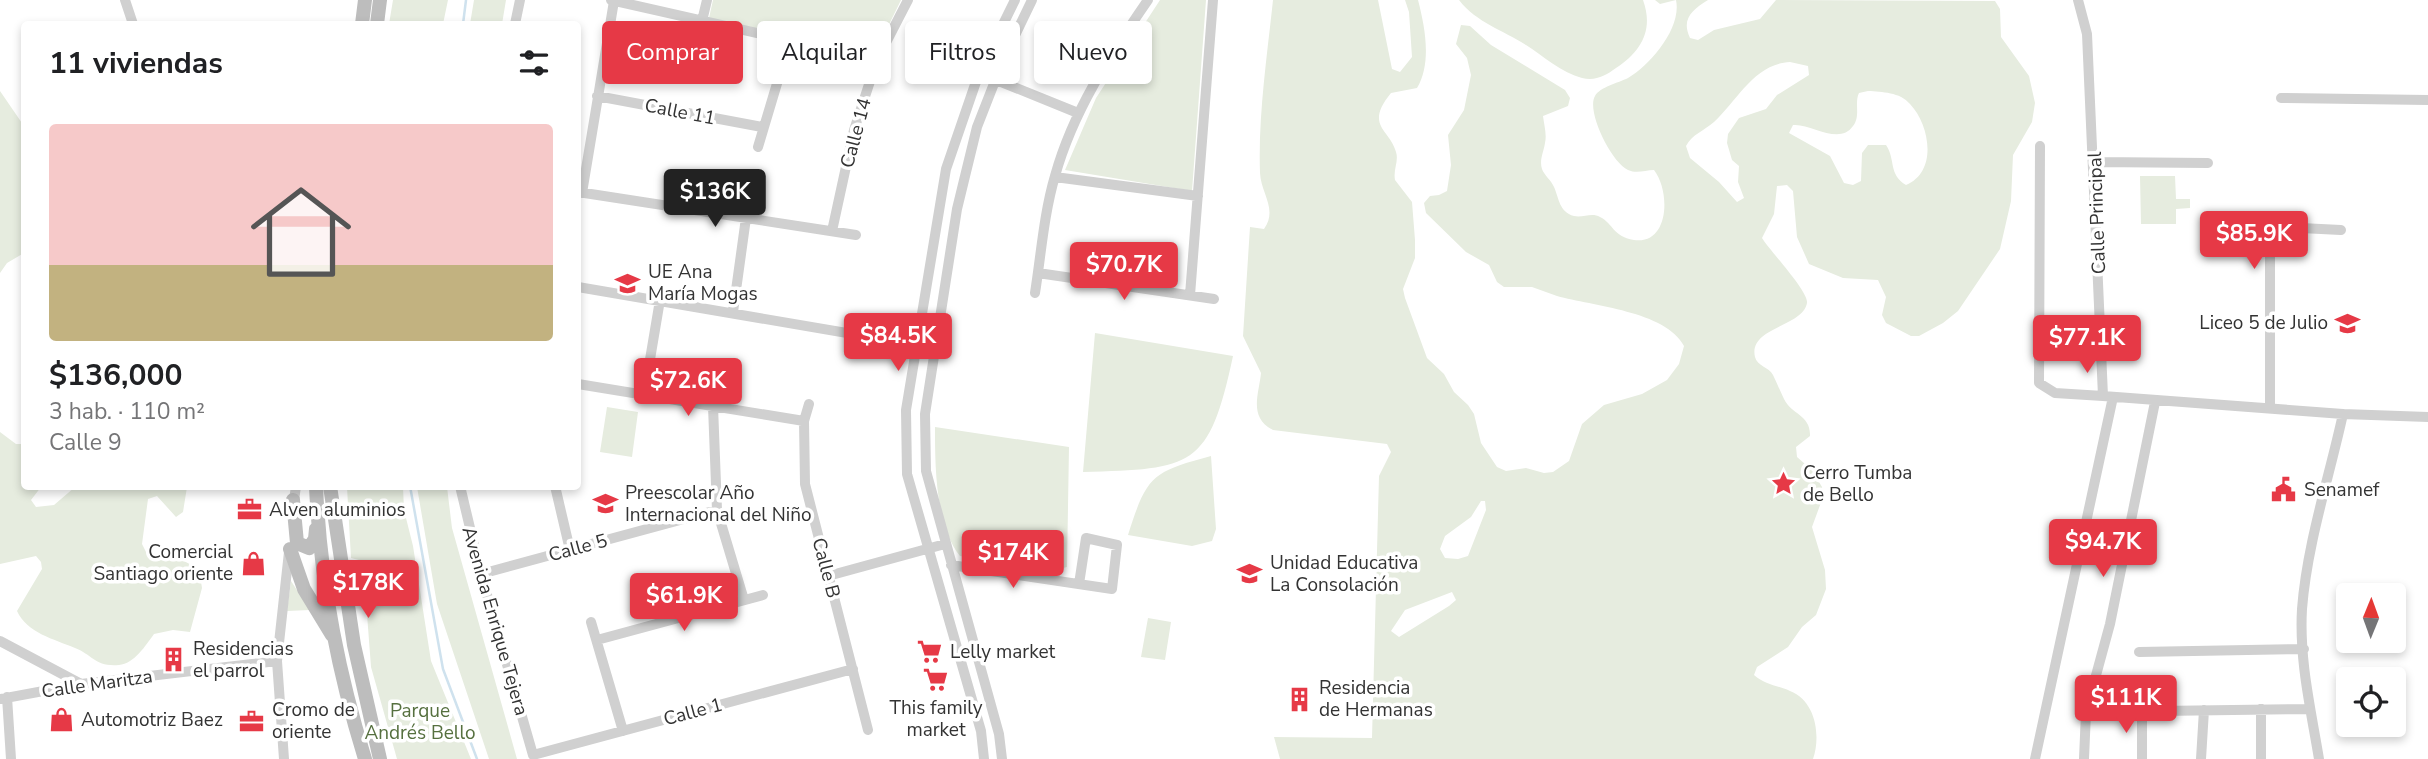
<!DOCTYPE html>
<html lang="es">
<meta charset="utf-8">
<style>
:root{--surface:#fff;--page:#f2f2f2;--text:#202124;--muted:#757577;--accent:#e63946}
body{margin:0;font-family:"Nunito Sans",sans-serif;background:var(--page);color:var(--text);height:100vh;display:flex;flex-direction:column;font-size:26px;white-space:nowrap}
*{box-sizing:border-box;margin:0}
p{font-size:23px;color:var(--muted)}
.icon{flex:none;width:38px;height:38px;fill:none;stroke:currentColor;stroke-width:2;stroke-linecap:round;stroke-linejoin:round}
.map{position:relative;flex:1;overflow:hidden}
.panel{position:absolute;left:21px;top:21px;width:560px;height:469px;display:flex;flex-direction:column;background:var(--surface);border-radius:7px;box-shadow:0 4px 10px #0003}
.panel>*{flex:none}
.banner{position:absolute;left:602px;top:21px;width:665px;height:63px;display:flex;gap:14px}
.needle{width:46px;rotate:1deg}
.buttons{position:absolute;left:2336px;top:583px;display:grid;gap:14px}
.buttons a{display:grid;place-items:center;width:70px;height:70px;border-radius:7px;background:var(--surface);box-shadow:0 4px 10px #0003;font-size:35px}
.price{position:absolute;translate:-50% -60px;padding:0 16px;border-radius:7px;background:var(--accent);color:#fff;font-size:23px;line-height:46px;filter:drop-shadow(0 2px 4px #0008)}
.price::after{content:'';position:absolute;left:50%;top:42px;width:21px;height:16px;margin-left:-10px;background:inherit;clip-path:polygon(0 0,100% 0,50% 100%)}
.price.active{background:#222;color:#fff}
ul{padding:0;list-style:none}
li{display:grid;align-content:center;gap:14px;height:371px;padding:0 28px}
li span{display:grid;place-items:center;height:217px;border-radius:7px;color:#555}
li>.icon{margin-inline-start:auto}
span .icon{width:126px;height:126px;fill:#fffc;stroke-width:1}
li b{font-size:30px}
h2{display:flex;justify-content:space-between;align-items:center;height:84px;padding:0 28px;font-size:30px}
.tag{padding:0 24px;border-radius:7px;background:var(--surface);box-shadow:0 4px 10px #0003;font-size:24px;line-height:63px}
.tag.active{background:var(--accent);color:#fff}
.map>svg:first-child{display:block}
.green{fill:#e6ecdf;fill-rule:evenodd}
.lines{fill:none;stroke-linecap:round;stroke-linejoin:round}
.stream{stroke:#cfe2ee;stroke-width:2.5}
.minor{stroke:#d0d0d0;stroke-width:10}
.secondary{stroke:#bdbdbd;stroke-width:14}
.labels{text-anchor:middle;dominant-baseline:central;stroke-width:7;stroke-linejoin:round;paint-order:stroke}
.street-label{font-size:19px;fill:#333;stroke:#fff}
.poi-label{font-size:19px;fill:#333;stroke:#fff;text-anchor:start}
.park-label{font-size:19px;fill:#56703f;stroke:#fff}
</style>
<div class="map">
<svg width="2428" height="759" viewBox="0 0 2428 759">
<rect width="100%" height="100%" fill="#fff"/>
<!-- green -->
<path class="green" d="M393 0H448L443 24H389Z
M474 0H506L502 24H470Z
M713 0H901L874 55 709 18Z
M1160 0H1206L1192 191 1065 170 1096 98Z
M1273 0H1378L1392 69 1400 72 1412 57 1409 12 1405 0H1418C1425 27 1432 63 1417 88L1391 93C1364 126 1390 129 1396 152 1399 161 1393 170 1395 180L1412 202 1415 240V258L1403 289 1405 298 1427 358 1444 374 1454 392 1468 405 1474 414 1481 443 1497 467 1506 471 1526 468 1544 473 1553 472 1569 461 1582 424 1604 405 1642 394 1667 380 1679 364 1684 346C1666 311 1592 306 1557 296L1532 287H1504L1497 282 1489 265 1466 252 1426 213 1424 203 1430 196 1439 195 1447 191 1451 165 1448 135 1464 110 1471 75 1467 58 1456 44 1461 25 1470 26 1491 45 1565 90 1570 98 1568 106 1543 116C1544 125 1547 134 1545 143 1544 151 1539 160 1542 169 1544 175 1551 180 1554 187 1559 198 1559 212 1574 216 1583 218 1592 212 1600 217 1614 224 1612 236 1634 240 1669 245 1671 192 1654 170 1645 170 1637 174 1628 170 1611 162 1586 111 1595 96 1600 87 1618 83 1628 78 1650 65 1682 28 1676 0L1660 4 1655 0H1708C1692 10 1681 19 1690 38L1698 40 1714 30 1760 19 1776 0 1995 1 2000 9 2001 37 2029 76 2035 103 2032 122 2013 155 2011 201 2000 249 1958 311 1943 323 1919 336H1911L1886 323 1882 315 1886 297 1878 280 1843 278 1809 264 1797 237 1793 191 1787 185 1777 186 1774 214 1762 238C1770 251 1809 292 1807 303 1803 327 1748 327 1755 357 1757 366 1769 367 1773 375 1777 383 1780 391 1784 399 1792 415 1811 415 1810 436L1796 447 1797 457 1812 470 1822 487 1823 497 1812 527 1825 570 1826 589 1816 615 1802 627 1788 647 1757 667 1754 675C1765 685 1777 685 1790 691 1816 701 1821 736 1813 759H1280L1274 737 1372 738 1379 476 1391 452 1387 444 1273 430C1248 417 1259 394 1261 373L1243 336 1250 227 1264 229C1278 209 1261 194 1260 173 1258 116 1267 57 1273 0ZM1790 62 1808 66 1809 75 1777 95 1766 109 1739 118 1728 134 1727 143 1732 160 1739 166 1738 182 1744 198 1737 202 1719 182 1690 158 1686 146C1692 134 1704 131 1714 122 1738 100 1754 64 1790 62ZM1868 91C1882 92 1900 92 1910 104 1930 125 1938 172 1906 185 1888 174 1896 160 1886 145H1868L1862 153 1861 181 1853 185 1844 183 1830 156 1789 133 1793 125C1811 123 1839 146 1853 126 1861 116 1854 103 1859 93ZM1481 501H1485L1486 510 1468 556 1458 559 1445 558 1440 549 1445 536 1471 517ZM1452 592 1456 600 1449 606 1399 637 1391 631 1405 610Z
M1459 0H1643C1654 30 1641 52 1616 68 1605 76 1596 81 1582 78 1562 73 1543 56 1526 45 1503 30 1477 23 1459 0Z
M0 91 24 126V253L7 263 0 273Z
M2140 176H2175L2176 199H2190V208L2176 209V224H2141Z
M1095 333 1233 356C1209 468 1193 469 1083 472Z
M607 407 638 412 632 457 600 452Z
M935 427 1069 447 1067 567 1051 571 960 556C935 525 935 464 935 427Z
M0 432 16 444H24V486L41 487 31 500 36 507 54 505 75 487H187L183 512 176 517 157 496 148 499 142 544 150 560H182L199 569 202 588 190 632 173 630 154 634C146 645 134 664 119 665 95 667 93 655 75 648 54 639 27 633 17 611L42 569 41 562 36 556 0 564Z
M1211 456 1216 529 1212 541 1192 546 1128 535C1147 475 1152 472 1211 456Z
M347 487H403L404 510 413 546 431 661 471 759H397L371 667 363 561 351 558Z
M417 487H447L452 528 517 759H489L437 604Z
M291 581 310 610 287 611Z
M1148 618 1171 622 1165 660 1141 657Z"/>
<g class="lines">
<!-- stream -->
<path class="stream" d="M463 24 466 0
M410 486 443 669 477 759"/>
<!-- minor -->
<path class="minor" d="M125 0 133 24
M611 0 877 60
M2078 0 2087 34 2103 396 2343 414 2428 417
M702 21 707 0
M515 24 520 0
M979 73 1078 113
M597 96 762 127
M2281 98 2428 100
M2040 146 2039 383 2055 393 2103 396
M758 147 790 40
M2095 162 2208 163
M1055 177 1198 196
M578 192 856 235
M582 193 614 1
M832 231 854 130 877 60 908 0
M1038 273 1214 299
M578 287 923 346
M1035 293C1041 255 1044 213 1055 176 1073 111 1110 55 1148 0
M1190 295 1213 0
M733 312 746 218
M578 384 804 421
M644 395 660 300
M809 404 804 421 805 484 868 730
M713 406 717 510 744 600
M2270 408V232L2279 227 2341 230
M460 486 481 574 533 755 853 669
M555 486 570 550
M293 508 296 486
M951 565 1112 589 1117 545 1086 538 1079 584
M481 574 717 510
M828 576 945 544
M591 622 623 731
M597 640 763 595
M0 641 81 684
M2139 652 2304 649
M7 697 11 759
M0 699 81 684 277 661
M2086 712 2309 709
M284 759 277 661 289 552
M984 759 981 731 907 474 906 410 946 169 979 73 1015 0
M1002 759 999 734 926 471 925 414 957 209 977 127 1004 58 1032 0
M2035 759 2113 397
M2084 759 2086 712 2110 624 2155 402
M2142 759V712
M2201 759 2204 710
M2261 759V709
M2319 759C2311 710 2299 660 2302 609 2307 544 2329 478 2343 414"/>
<!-- secondary -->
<path class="secondary" d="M362 24 365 0
M377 24 380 0
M316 486C320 578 338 672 365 759
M330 486 354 645 380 759
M293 500 297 543 309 548 315 539 316 529
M290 549 304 589 332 635"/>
</g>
<!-- icons -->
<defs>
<symbol id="school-bare" viewBox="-9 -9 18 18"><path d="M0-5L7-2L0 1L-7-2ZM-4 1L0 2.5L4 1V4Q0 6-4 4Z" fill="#e63946" stroke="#fff" stroke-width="2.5" paint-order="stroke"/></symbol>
<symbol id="sight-bare" viewBox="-9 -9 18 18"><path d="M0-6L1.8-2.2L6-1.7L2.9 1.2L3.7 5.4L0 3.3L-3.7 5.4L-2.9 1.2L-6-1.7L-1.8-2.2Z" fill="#e63946" stroke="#fff" stroke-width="2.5" paint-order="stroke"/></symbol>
<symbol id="civic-bare" viewBox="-9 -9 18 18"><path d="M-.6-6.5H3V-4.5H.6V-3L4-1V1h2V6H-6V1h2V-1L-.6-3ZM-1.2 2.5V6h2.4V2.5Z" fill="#e63946" stroke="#fff" stroke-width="2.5" paint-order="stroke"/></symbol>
<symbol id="office-bare" viewBox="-9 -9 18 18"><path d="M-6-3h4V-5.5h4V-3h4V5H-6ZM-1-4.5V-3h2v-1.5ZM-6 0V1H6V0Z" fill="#e63946" stroke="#fff" stroke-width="2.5" paint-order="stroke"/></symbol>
<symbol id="shop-bare" viewBox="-9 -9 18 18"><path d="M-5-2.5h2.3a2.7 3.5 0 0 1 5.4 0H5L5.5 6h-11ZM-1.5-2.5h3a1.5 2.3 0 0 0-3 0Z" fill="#e63946" stroke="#fff" stroke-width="2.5" paint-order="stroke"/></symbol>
<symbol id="supermarket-bare" viewBox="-9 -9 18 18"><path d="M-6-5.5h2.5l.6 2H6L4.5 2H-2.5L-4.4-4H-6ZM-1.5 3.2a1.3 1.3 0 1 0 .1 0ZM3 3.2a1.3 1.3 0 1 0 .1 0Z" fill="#e63946" stroke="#fff" stroke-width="2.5" paint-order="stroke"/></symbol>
<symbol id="building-bare" viewBox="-9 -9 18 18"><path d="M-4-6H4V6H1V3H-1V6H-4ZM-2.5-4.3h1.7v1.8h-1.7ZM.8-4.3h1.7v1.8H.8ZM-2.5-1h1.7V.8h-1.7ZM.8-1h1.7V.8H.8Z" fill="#e63946" stroke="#fff" stroke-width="2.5" paint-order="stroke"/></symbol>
</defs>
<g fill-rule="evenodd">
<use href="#school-bare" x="610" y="266" width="35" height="35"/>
<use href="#school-bare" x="2330" y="306" width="35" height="35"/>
<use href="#sight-bare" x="1766" y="466" width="35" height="35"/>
<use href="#civic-bare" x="2266" y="472" width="35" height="35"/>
<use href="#school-bare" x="588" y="486" width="35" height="35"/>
<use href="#office-bare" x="232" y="492" width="35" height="35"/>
<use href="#shop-bare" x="236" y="546" width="35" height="35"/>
<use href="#school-bare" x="1232" y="556" width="35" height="35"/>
<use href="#supermarket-bare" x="912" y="634" width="35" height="35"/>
<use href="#building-bare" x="156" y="642" width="35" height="35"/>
<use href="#supermarket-bare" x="918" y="662" width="35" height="35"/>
<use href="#building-bare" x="1282" y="682" width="35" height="35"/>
<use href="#shop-bare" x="44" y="702" width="35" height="35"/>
<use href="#office-bare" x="234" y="704" width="35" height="35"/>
</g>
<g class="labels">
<!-- street labels -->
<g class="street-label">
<text transform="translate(680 112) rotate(11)">Calle 11</text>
<text transform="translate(856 133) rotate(-75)">Calle 14</text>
<text transform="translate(2097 213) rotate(-92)">Calle Principal</text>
<text transform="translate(578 548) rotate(-15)">Calle 5</text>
<text transform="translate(826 568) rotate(75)">Calle B</text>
<text transform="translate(495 621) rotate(74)">Avenida Enrique Tejera</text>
<text transform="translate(97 684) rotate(-8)">Calle Maritza</text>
<text transform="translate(693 712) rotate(-15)">Calle 1</text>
</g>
<!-- poi labels -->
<g class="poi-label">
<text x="648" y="272">UE Ana<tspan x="648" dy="22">María Mogas</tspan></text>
<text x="2328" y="323" text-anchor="end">Liceo 5 de Julio</text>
<text x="1803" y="473">Cerro Tumba<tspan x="1803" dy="22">de Bello</tspan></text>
<text x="2304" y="490">Senamef</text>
<text x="625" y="493">Preescolar Año<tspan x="625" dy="22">Internacional del Niño</tspan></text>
<text x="269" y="510">Alven aluminios</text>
<text x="233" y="552" text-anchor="end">Comercial<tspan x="233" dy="22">Santiago oriente</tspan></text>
<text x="1270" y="563">Unidad Educativa<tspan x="1270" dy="22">La Consolación</tspan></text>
<text x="193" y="649">Residencias<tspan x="193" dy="22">el parrol</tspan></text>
<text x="950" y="652">Lelly market</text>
<text x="1319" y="688">Residencia<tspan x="1319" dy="22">de Hermanas</tspan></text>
<text x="936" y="708" text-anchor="middle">This family<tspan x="936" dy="22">market</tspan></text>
<text x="272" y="710">Cromo de<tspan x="272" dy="22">oriente</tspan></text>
<text x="81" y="720">Automotriz Baez</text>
</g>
<!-- park labels -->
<g class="park-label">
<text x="420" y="711">Parque<tspan x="420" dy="22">Andrés Bello</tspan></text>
</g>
</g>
</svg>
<div class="buttons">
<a><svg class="needle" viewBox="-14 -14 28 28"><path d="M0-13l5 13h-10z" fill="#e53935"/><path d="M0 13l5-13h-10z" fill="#757577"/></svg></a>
<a><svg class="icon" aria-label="locate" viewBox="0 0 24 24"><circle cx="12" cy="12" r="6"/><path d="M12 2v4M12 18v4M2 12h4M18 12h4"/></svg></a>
</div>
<b class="price active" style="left:715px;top:229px">$136K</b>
<b class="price" style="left:2254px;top:271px">$85.9K</b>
<b class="price" style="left:1124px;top:302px">$70.7K</b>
<b class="price" style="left:898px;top:373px">$84.5K</b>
<b class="price" style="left:2087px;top:375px">$77.1K</b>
<b class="price" style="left:688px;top:418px">$72.6K</b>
<b class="price" style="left:2103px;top:579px">$94.7K</b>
<b class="price" style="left:1013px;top:590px">$174K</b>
<b class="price" style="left:368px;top:620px">$178K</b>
<b class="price" style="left:684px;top:633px">$61.9K</b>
<b class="price" style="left:2126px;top:735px">$111K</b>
<div class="banner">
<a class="tag active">Comprar</a>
<a class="tag">Alquilar</a>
<a class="tag">Filtros</a>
<a class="tag">Nuevo</a>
</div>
<section class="panel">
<h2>11 viviendas<svg class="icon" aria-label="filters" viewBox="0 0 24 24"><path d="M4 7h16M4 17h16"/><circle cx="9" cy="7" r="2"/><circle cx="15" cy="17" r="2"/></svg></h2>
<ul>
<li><span style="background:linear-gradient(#f6c9c9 65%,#c2b280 0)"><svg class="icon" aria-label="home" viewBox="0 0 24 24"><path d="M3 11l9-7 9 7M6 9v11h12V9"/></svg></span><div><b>$136,000</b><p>3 hab. · 110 m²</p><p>Calle 9</p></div></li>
</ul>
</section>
</div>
